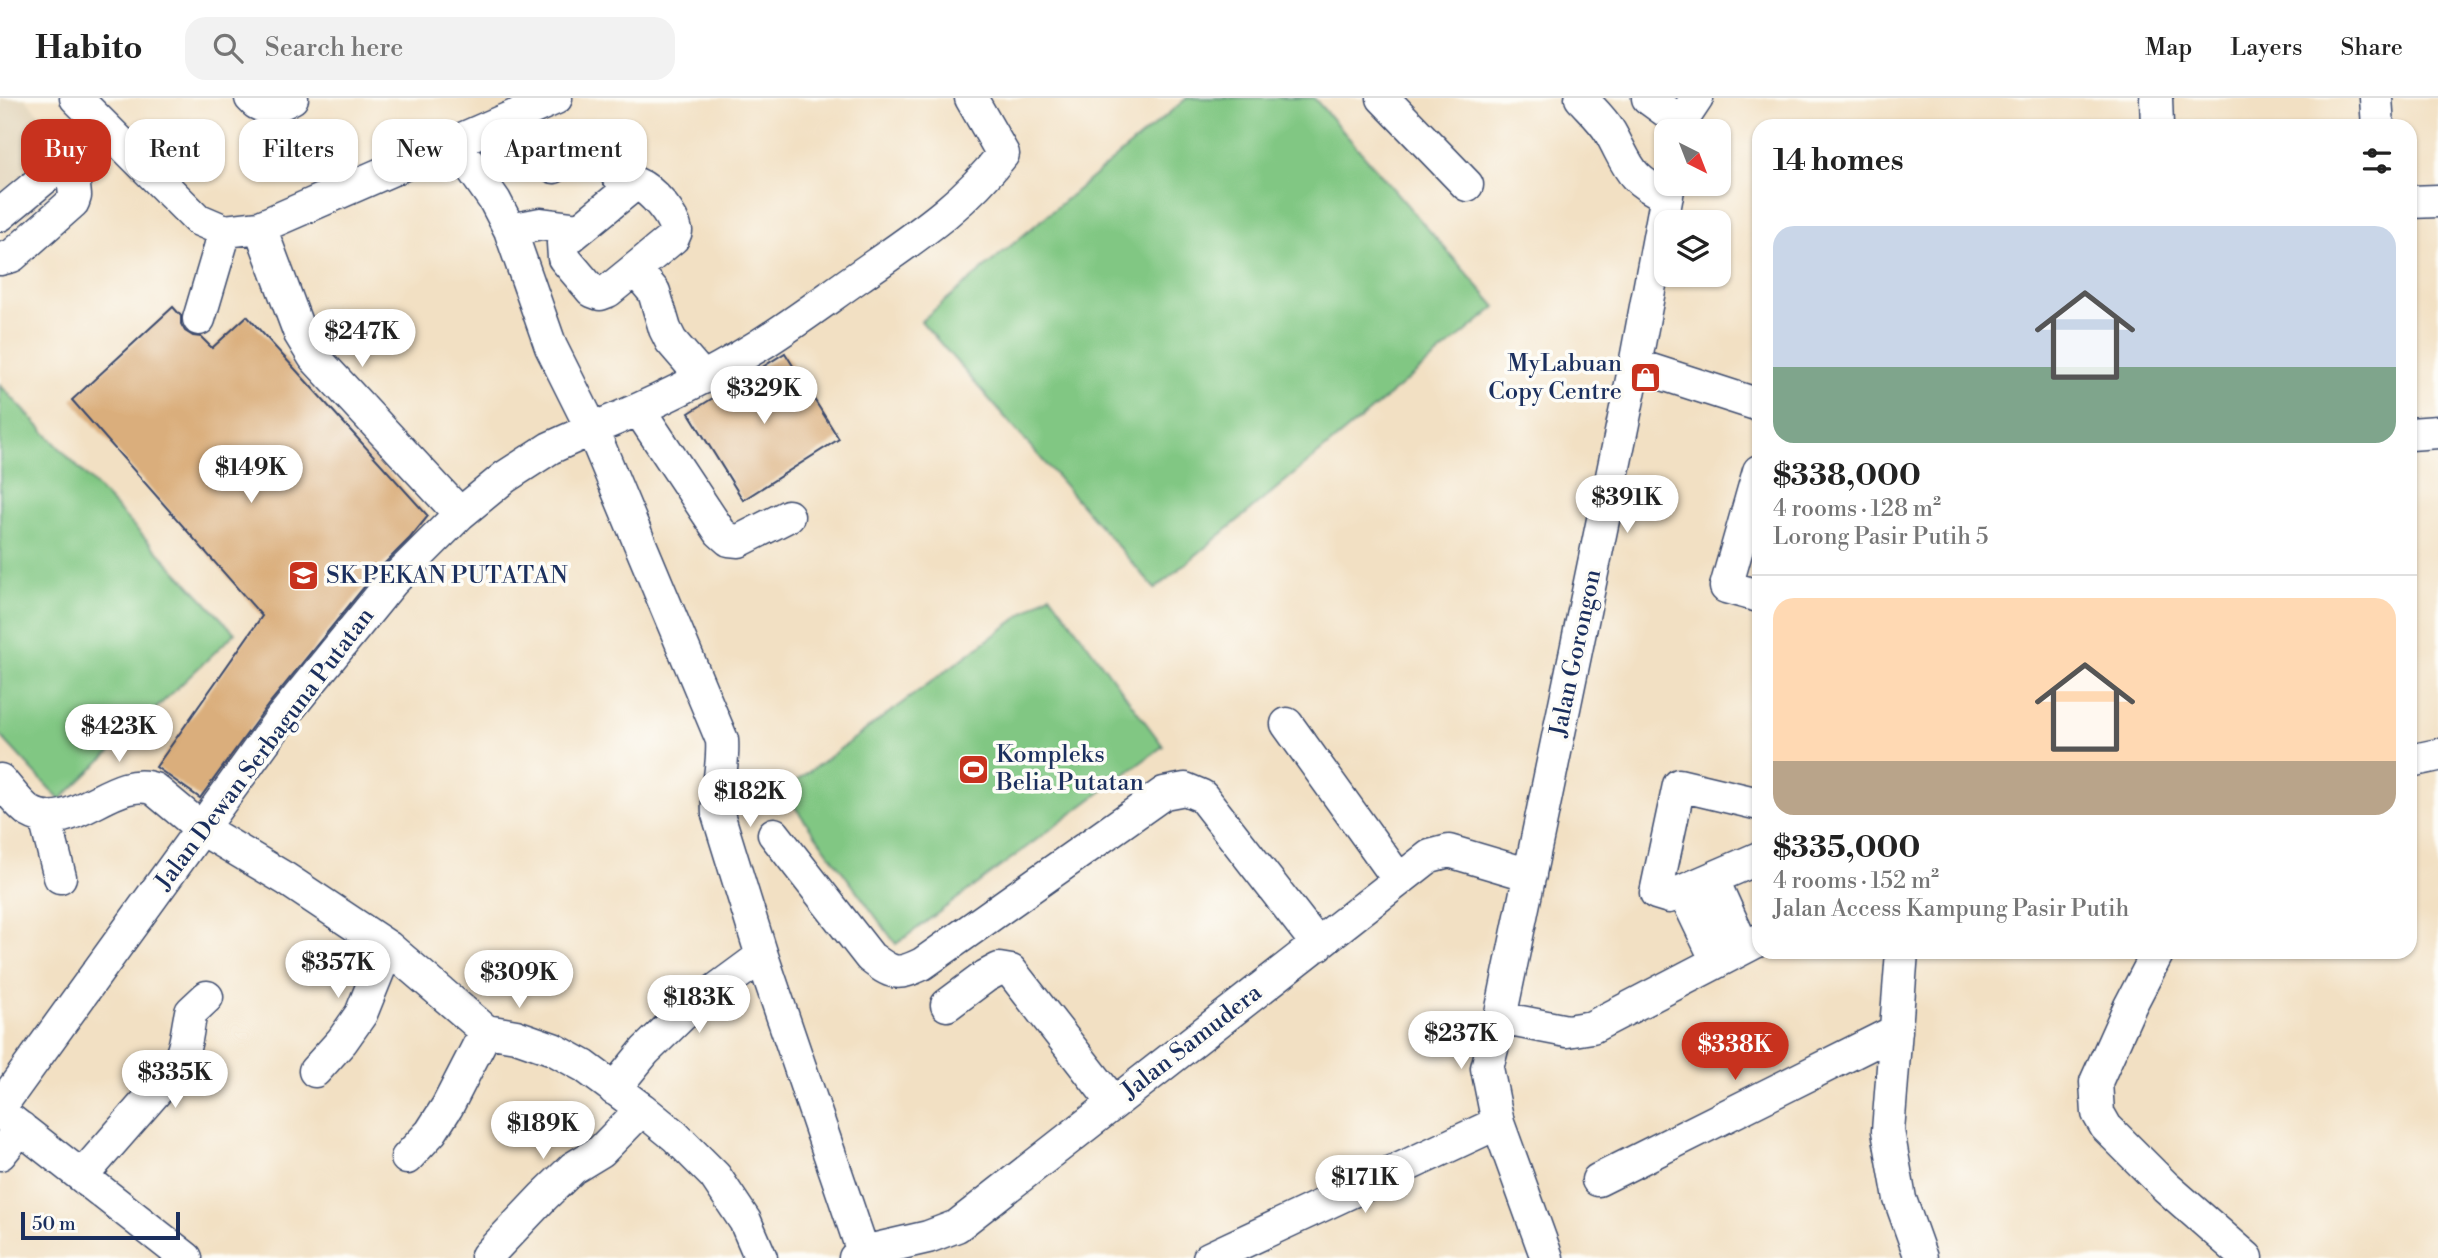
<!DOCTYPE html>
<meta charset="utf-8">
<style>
:root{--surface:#fff;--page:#f2f2f2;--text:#222;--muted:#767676;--line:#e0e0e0;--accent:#c8321e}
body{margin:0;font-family:"Libre Bodoni",serif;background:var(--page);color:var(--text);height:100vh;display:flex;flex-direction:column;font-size:26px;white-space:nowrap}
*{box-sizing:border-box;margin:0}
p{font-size:23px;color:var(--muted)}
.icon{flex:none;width:38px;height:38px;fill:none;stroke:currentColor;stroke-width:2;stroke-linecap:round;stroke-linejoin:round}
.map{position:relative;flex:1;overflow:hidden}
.side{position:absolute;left:1752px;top:21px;width:665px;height:840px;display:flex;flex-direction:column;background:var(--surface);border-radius:21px;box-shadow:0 2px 5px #0004}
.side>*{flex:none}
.guide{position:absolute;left:21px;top:21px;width:665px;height:63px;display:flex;gap:14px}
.needle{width:46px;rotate:138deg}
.buttons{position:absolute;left:1654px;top:21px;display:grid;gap:14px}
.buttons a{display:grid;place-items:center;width:77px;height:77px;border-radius:14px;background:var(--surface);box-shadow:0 2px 5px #0004;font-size:35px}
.scale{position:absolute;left:21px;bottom:18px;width:159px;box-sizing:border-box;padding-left:7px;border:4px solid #1b2f5e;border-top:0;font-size:19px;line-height:24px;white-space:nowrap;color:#1b2f5e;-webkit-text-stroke:5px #fdfcf7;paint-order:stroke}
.price{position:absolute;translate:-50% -60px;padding:0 16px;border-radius:24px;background:#fff;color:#222;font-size:23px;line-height:46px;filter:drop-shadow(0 2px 4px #0008)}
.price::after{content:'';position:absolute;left:50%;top:42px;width:21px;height:16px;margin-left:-10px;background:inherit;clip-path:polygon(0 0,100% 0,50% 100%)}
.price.current{background:var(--accent);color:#fff}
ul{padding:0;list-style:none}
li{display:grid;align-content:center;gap:14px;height:371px;padding:0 21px}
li+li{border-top:2px solid var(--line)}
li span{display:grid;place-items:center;height:217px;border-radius:21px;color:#555}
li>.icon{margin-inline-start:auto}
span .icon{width:126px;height:126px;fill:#fffc;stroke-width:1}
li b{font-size:30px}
h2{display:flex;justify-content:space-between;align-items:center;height:84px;padding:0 21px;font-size:30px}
.tag{padding:0 24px;border-radius:21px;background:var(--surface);box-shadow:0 2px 5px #0004;font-size:24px;line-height:63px}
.tag.current{background:var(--accent);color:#fff}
header{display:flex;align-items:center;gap:42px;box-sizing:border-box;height:98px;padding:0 35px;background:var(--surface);border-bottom:2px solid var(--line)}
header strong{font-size:33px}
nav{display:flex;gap:38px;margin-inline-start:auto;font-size:24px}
.search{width:490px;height:63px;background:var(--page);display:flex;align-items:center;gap:18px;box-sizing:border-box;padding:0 24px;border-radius:21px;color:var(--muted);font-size:26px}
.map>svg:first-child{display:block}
.built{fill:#e0d2b6}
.park{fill:#81c783;stroke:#4e7b70;stroke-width:2}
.building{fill:#daae7c}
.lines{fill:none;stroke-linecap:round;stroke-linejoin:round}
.minor-casing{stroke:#3b4a6d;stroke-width:35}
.minor{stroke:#fff;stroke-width:32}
.labels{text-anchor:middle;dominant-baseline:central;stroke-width:7;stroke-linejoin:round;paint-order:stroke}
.poi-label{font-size:24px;fill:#1b2f5e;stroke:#fdfcf7;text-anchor:start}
.street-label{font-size:24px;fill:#1b2f5e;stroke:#fdfcf7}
</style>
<header>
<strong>Habito</strong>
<div class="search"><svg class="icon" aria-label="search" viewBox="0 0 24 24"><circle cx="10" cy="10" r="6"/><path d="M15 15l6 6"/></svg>Search here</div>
<nav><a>Map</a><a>Layers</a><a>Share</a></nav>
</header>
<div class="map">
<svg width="2438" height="1160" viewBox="0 0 2438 1160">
<rect width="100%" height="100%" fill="#fdfcf7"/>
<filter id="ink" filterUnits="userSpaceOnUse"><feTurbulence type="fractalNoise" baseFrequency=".0143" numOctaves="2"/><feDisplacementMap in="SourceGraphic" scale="14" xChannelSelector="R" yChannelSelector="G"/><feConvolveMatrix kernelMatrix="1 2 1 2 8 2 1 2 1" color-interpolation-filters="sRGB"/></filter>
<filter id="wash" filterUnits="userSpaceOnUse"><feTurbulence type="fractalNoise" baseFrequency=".00686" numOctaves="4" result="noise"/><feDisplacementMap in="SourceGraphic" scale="28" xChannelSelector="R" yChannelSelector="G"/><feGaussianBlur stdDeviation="1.57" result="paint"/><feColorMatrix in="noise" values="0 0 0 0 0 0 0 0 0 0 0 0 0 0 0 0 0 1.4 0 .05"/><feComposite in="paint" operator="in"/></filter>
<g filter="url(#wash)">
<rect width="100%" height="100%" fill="#f2e0c3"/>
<!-- built -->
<path class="built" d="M0 0H24L70 48 0 109Z"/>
<!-- park -->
<path class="park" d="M1187 0H1314L1496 209 1155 491 921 223Z
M0 287 235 535 60 702 0 637Z
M1050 496 1163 648 896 846 783 693Z"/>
<g id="blocks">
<!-- building -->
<path class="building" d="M173 209 181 218V226L185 233 193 238 201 239 212 250 247 218 428 418 410 440 378 472 268 607 200 700 156 669 262 518 72 302Z
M785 255 839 341 743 402 689 315Z"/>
</g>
</g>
<g filter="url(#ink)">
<use href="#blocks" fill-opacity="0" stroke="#3b4a6d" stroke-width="2"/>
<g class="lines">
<defs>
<path id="minor" d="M76 0 197 121 225 133 260 129 556 0
M251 0 256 5 269 11 292 0
M1383 0 1467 87
M1581 0C1591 11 1603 22 1610 34 1629 68 1628 81 1667 98
M1648 0 1681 24
M2156 0 2157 28
M2376 0 2378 28
M1679 33 1681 24 1697 0
M554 69 584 50 592 49 630 90
M2410 104 2438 103
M0 117 83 48
M260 129 300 236 314 259 460 416
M510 132 541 126 580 131
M0 161 12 158 73 104 75 98 71 58
M635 171 673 140 676 133C673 117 652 92 637 86L630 90 563 145 564 160 592 193 600 196 608 193 635 171 654 194 665 231 671 243 703 280
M199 221 225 133
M1635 267 1759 307
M639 312 720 434 729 442 739 443 788 418
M2410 336 2438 334
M1759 373 1726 489 1759 498
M1287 626 1399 782
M2410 663 2438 657
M0 682C9 692 19 707 30 714 71 738 115 675 154 691L202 731 286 781 388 849 486 933 516 938 553 951 584 968 642 1011 675 1038 715 1078 745 1123 761 1160
M1759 706 1679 687 1656 795 1669 799 1759 760
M45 720 60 779
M774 736 870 859C892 876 897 878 922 866L1164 695 1185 691 1202 698 1318 847
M1713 782 1743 849
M1684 794 1717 863
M1902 854 1888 1033 1900 1101 1921 1160
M2158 854 2130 908 2096 984 2098 1015 2106 1029 2166 1089 2247 1160
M947 907 986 878 999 871 1011 873 1113 1004
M1500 920 1567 933 1592 929 1759 842
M315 973 342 943 361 916 388 849
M614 991 645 953 682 917 762 858
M0 1009 282 619 392 484 460 416 505 379 550 350 592 331 551 249 510 132 495 103 455 46
M0 1014 186 1160
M0 1056 21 1030
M407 1060 431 1034 447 1009 486 933
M82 1078 171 976C188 951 185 941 191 914L207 899
M1598 1082 1896 933
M863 1154 762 858 718 716C716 690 724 668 722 642L592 331C649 308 705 281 758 248 792 227 825 202 858 179 912 141 963 109 1003 56L971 0
M487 1158 543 1099 573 1070 601 1053 642 1011
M855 1160 863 1154 928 1139 957 1128 1430 758 1449 753 1530 777
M1209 1160 1498 1025
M1547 1160 1498 1025 1487 970 1500 920 1635 267 1669 86"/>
</defs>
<!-- minor casing -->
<use href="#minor" class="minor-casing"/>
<!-- minor -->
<use href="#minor" class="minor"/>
</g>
</g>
<!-- icons -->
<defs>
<symbol id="shop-square" viewBox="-11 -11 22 22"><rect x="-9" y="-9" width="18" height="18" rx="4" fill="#c8321e" stroke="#fdfcf7"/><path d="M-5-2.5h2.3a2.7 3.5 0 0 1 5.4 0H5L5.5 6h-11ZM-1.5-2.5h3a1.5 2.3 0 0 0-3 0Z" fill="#fff"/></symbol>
<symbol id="school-square" viewBox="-11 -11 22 22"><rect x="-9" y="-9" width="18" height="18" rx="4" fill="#c8321e" stroke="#fdfcf7"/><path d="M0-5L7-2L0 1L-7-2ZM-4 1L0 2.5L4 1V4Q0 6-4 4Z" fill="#fff"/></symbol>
<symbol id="stadium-square" viewBox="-11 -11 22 22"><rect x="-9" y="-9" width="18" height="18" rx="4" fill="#c8321e" stroke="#fdfcf7"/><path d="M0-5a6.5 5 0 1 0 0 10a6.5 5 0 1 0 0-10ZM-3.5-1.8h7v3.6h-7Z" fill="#fff"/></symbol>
</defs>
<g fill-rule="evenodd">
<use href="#shop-square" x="1628" y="262" width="35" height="35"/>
<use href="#school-square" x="286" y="460" width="35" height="35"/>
<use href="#stadium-square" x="956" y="654" width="35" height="35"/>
</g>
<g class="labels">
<!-- poi labels -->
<g class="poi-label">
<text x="1622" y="266" text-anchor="end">MyLabuan<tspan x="1622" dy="28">Copy Centre</tspan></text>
<text x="326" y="478">SK PEKAN PUTATAN</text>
<text x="996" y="657">Kompleks<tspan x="996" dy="28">Belia Putatan</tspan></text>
</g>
<!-- street labels -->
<g class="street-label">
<text transform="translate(1576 555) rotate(-78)">Jalan Gorongon</text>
<text transform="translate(265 651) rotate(-53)">Jalan Dewan Serbaguna Putatan</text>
<text transform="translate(1192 944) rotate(-38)">Jalan Samudera</text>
</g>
</g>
</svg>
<div class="buttons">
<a><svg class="needle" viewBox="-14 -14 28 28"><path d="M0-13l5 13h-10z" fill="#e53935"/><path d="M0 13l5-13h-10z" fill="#767676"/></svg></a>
<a><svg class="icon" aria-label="layers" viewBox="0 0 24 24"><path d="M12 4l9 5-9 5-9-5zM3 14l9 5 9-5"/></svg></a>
</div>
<div class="scale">50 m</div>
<b class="price" style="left:362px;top:271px">$247K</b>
<b class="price" style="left:764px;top:328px">$329K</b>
<b class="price" style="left:251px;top:407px">$149K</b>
<b class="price" style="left:1627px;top:437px">$391K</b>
<b class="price" style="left:119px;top:666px">$423K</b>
<b class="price" style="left:750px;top:731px">$182K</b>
<b class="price" style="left:338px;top:902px">$357K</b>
<b class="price" style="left:519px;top:912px">$309K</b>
<b class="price" style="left:699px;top:937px">$183K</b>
<b class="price" style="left:1461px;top:973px">$237K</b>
<b class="price current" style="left:1735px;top:984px">$338K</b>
<b class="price" style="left:175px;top:1012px">$335K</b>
<b class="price" style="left:543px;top:1063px">$189K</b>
<b class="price" style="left:1365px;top:1117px">$171K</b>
<div class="guide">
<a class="tag current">Buy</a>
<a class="tag">Rent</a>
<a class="tag">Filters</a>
<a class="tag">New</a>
<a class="tag">Apartment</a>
</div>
<section class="side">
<h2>14 homes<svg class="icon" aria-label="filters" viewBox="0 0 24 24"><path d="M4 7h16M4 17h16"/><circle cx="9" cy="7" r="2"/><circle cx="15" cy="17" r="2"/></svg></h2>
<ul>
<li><span style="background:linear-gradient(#c9d6e8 65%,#7fa58c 0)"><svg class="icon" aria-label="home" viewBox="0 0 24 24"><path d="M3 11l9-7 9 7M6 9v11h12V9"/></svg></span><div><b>$338,000</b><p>4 rooms · 128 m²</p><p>Lorong Pasir Putih 5</p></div></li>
<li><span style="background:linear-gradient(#ffd9b3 75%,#b9a48a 0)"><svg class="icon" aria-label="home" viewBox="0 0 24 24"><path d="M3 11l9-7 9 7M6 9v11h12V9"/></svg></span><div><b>$335,000</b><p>4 rooms · 152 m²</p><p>Jalan Access Kampung Pasir Putih</p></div></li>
</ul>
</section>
</div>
